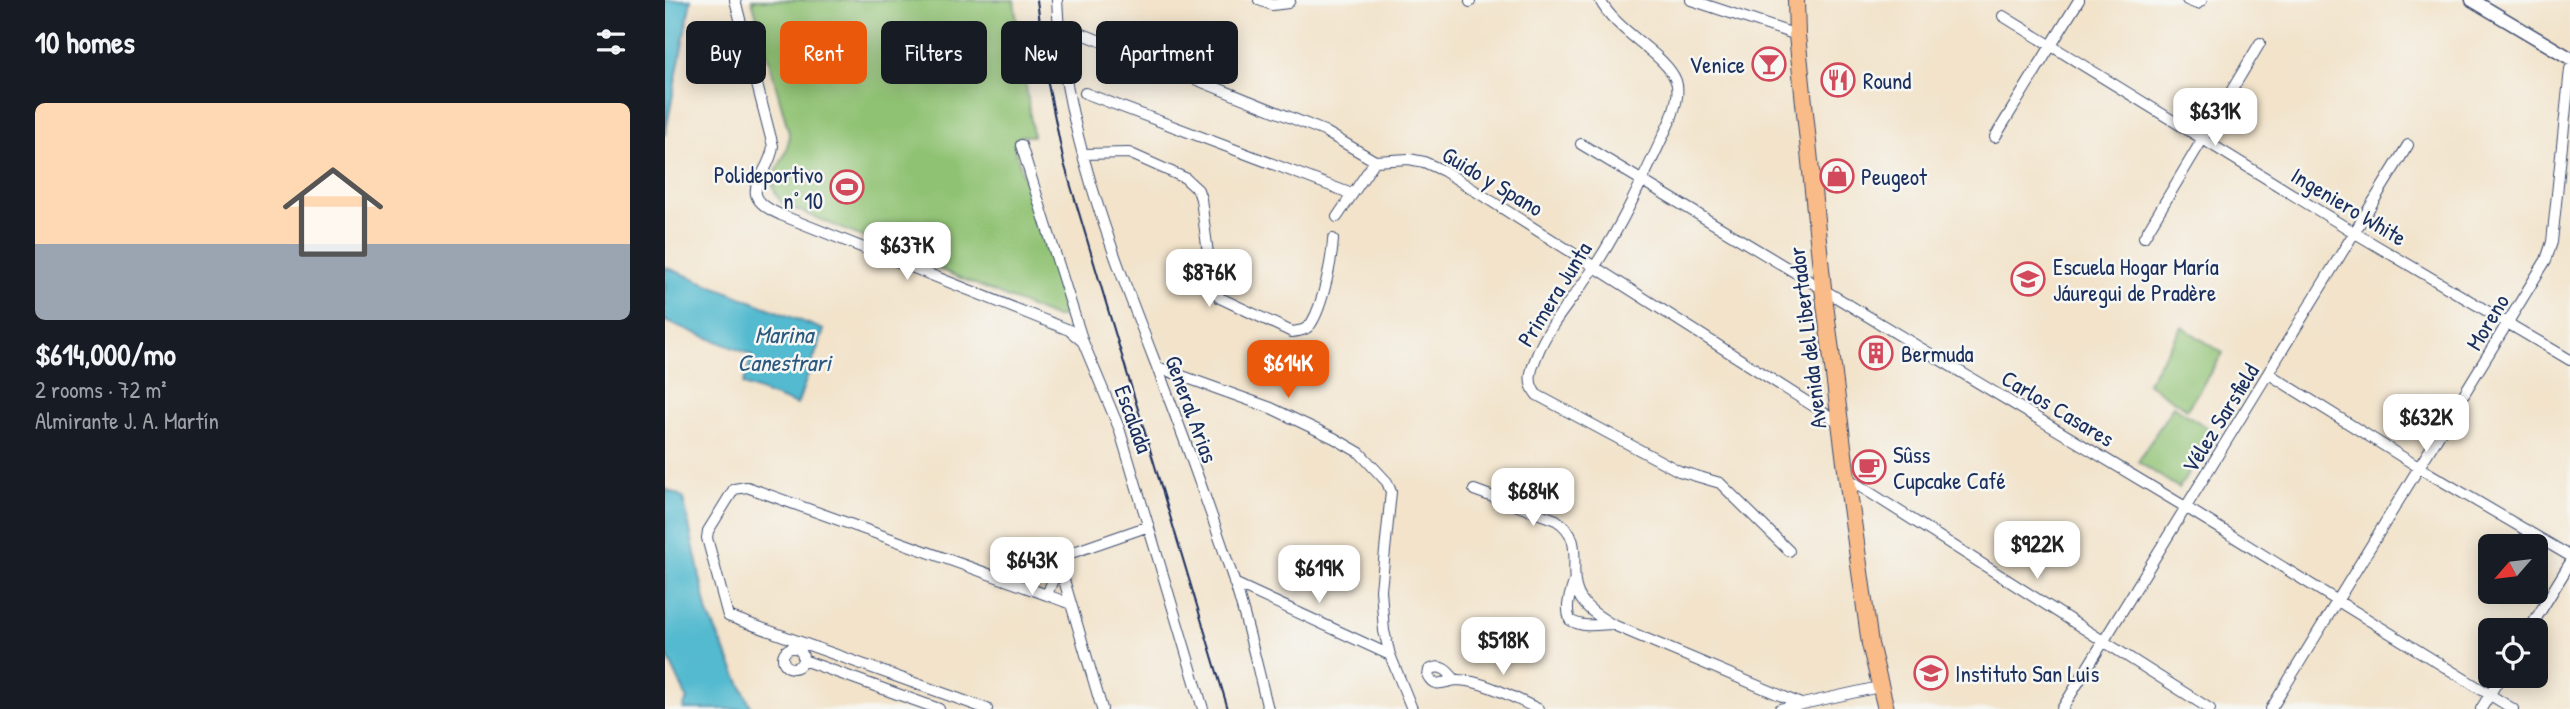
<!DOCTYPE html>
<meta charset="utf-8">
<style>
:root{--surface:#171b24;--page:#20242c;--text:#f1f3f6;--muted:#9ea1a6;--line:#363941;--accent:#ea580c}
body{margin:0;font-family:"Patrick Hand",sans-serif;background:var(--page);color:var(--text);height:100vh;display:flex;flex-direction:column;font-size:26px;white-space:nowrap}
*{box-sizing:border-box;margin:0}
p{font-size:23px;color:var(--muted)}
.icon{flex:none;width:38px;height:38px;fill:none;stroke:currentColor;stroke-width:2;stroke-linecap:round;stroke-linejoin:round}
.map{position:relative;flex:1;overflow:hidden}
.details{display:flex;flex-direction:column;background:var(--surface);width:665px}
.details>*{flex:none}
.hud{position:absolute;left:21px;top:21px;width:665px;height:63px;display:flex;gap:14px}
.needle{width:46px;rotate:242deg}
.buttons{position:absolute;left:1813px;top:534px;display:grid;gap:14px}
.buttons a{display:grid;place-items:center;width:70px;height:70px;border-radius:10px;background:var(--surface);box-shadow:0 4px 18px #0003;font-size:35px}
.price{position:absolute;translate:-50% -60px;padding:0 16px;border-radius:14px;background:#fff;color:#222;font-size:23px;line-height:46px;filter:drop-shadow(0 2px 4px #0008)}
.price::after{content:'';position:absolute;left:50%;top:42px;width:21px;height:16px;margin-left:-10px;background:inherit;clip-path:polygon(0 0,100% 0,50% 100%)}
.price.selected{background:var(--accent);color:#fff}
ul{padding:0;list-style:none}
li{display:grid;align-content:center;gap:14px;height:371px;padding:0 35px}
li+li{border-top:2px solid var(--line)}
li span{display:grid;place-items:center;height:217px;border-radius:10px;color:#555}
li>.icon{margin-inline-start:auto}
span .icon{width:126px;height:126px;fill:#fffc;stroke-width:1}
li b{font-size:30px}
h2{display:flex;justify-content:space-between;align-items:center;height:84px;padding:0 35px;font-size:30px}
.tag{padding:0 24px;border-radius:10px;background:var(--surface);box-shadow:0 4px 18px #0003;font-size:24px;line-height:63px}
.tag.selected{background:var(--accent);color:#fff}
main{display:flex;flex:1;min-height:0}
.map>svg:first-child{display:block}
.green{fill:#90c273;stroke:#567868;stroke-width:2}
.water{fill:#52bacf;stroke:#367496;stroke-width:2}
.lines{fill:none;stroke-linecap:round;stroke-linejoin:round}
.minor-casing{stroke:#3b4a6e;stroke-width:12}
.tertiary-casing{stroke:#3b4a6e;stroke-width:15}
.primary-casing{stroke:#3b4a6e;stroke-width:18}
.minor{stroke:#fff;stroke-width:10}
.tertiary{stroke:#fff;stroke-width:12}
.primary{stroke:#f9bc89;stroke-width:16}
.tram{stroke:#1b2f5e;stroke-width:2}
.labels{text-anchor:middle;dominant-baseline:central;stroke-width:5;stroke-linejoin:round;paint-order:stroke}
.poi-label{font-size:23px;fill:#1b2f5e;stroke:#f6f6f2;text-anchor:start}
.street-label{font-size:23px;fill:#1b2f5e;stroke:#f6f6f2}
.water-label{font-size:24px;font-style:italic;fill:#2c5980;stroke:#f6f6f2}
</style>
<main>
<section class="details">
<h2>10 homes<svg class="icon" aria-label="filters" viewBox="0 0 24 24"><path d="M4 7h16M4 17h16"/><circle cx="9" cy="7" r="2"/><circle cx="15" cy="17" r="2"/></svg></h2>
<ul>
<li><span style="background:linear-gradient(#ffd9b3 65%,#9aa5b1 0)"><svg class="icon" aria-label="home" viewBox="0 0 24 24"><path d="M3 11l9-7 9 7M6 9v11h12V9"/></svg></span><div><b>$614,000/mo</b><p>2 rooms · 72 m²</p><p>Almirante J. A. Martín</p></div></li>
</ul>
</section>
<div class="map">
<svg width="1905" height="709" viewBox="0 0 1905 709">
<rect width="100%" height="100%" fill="#f6f6f2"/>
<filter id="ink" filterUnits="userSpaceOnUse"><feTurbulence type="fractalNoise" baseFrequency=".0143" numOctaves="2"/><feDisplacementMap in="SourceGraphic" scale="14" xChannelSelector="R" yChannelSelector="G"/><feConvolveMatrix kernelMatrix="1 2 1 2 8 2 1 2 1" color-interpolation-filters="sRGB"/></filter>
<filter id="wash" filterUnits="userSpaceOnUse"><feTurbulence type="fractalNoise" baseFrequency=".00686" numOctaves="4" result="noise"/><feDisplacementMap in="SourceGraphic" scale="28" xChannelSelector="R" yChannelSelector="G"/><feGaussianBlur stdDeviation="1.57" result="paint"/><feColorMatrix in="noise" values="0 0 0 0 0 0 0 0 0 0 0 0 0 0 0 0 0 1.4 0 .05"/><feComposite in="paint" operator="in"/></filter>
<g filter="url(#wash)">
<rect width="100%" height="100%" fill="#f2e3ca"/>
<!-- green -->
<path class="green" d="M87 0H349L368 136H356L351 139 349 146 401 310 397 317H389L118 204C98 182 113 172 121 151 123 145 124 139 124 133Z
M1517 327 1558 353 1522 409 1482 383Z
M1508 406 1549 432 1514 488 1473 462Z"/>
<!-- water -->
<path class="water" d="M0 0H26L0 136Z
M0 267 159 330 132 405 78 385 87 355 0 321Z
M0 489 18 497 43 614 87 709H18L22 698 0 651Z"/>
</g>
<g filter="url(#ink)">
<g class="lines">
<defs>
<path id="minor" d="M70 0 108 146C105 178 66 193 116 215L404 330 418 342
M392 0C398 127 446 249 492 367 519 437 545 509 569 581 583 623 592 667 603 709
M594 0 607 5 623 3 625 0
M805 0V2
M935 0C951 32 1001 54 1011 81 1015 93 1010 107 1006 119 983 168 960 220 930 266 911 296 885 322 872 355 866 370 861 382 872 395L1014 471 1055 483 1124 551
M1026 0 1132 35
M1522 0 1532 4 1537 0
M1338 16 1690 233 1905 360
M393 24 659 131 710 161 744 159 759 162 779 171 1175 423
M420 93 687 194
M1330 137 1414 0
M916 144 1522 508 1848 709
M356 145 418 342 454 428 538 709
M418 154 464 153 520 178 533 190 536 199 547 285 555 298 627 332C635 331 643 330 647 322 658 304 667 260 668 239
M672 217 710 161
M1479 237 1595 43
M492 367 606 408 669 438 695 453 722 482 726 492 716 590 719 631 725 655 747 709
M1604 374 1755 468 1905 556
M1182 478 1545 709
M809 490 891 520C924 541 899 572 916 599 923 610 935 617 946 624L1136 704
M394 564 382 595 406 604
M909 582C905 595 900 607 905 620 918 628 931 625 946 624
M569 583 725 655
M1864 630 1905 563
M118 658a10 10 0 1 1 20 0a10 10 0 1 1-20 0Z
M138 660 274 709
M790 680C783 671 776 663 764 670L763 676C770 690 781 680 793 680 820 681 849 698 873 709
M322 709 63 616 42 538 43 531 69 489 82 487 382 595
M437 709 394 563 397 558 406 553 484 526
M1115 709 1214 687
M1397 709 1743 145
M1606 709 1881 260 1887 242 1905 69
M1816 709 1836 676"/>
<path id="tertiary" d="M1807 0 1905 58"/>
<path id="primary" d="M1131 0 1132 35 1158 288 1182 478 1205 644 1221 709"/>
</defs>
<!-- minor casing -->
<use href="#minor" class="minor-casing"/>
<!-- tertiary casing -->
<use href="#tertiary" class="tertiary-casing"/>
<!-- primary casing -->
<use href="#primary" class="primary-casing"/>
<!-- minor -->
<use href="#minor" class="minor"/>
<!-- tertiary -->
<use href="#tertiary" class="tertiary"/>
<!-- primary -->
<use href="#primary" class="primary"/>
<!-- tram -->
<path class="tram" d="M372 0 383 84 399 163 563 709"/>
</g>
</g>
<!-- icons -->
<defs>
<symbol id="bar-ring" viewBox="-11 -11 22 22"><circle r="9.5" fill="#f6f6f2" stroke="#d1495b" stroke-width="1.5"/><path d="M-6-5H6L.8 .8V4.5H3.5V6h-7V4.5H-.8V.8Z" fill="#d1495b"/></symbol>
<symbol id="restaurant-ring" viewBox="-11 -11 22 22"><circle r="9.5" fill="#f6f6f2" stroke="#d1495b" stroke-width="1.5"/><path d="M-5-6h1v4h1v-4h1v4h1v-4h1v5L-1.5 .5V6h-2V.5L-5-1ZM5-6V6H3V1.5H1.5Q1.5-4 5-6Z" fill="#d1495b"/></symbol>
<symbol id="shop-ring" viewBox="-11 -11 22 22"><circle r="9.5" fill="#f6f6f2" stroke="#d1495b" stroke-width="1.5"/><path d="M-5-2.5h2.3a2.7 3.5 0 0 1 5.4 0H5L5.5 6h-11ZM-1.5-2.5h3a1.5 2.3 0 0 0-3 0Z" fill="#d1495b"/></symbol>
<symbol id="stadium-ring" viewBox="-11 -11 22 22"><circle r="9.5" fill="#f6f6f2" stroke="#d1495b" stroke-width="1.5"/><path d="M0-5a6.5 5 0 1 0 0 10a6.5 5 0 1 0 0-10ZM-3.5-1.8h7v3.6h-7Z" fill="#d1495b"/></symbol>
<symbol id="school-ring" viewBox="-11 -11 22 22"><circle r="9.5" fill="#f6f6f2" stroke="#d1495b" stroke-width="1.5"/><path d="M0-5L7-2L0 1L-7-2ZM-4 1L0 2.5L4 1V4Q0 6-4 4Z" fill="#d1495b"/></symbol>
<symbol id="building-ring" viewBox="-11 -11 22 22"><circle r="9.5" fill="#f6f6f2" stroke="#d1495b" stroke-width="1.5"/><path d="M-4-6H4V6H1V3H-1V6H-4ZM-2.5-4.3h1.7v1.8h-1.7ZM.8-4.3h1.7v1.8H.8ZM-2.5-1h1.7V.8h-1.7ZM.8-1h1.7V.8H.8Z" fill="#d1495b"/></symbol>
<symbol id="cafe-ring" viewBox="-11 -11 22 22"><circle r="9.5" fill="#f6f6f2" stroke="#d1495b" stroke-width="1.5"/><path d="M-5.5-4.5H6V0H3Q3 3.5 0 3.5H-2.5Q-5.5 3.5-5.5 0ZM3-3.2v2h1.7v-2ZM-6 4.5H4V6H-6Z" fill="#d1495b"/></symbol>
</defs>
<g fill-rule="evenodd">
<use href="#bar-ring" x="1085" y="45" width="38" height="38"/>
<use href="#restaurant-ring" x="1154" y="61" width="38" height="38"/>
<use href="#shop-ring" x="1153" y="157" width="38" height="38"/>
<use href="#stadium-ring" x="163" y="168" width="38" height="38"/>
<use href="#school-ring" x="1344" y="260" width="38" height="38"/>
<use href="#building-ring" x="1192" y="334" width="38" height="38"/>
<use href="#cafe-ring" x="1185" y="448" width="38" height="38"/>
<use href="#school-ring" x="1247" y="654" width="38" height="38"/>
</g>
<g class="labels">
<!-- poi labels -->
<g class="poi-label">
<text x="1080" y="64" text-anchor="end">Venice</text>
<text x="1198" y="80">Round</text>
<text x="158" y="174" text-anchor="end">Polideportivo<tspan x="158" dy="26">n° 10</tspan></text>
<text x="1196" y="176">Peugeot</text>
<text x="1388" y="266">Escuela Hogar María<tspan x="1388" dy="26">Jáuregui de Pradère</tspan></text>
<text x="1236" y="353">Bermuda</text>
<text x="1228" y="454">Sûss<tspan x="1228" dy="26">Cupcake Café</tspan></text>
<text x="1290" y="673">Instituto San Luis</text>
</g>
<!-- street labels -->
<g class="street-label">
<text transform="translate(828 181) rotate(31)">Guido y Spano</text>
<text transform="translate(1684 206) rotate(31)">Ingeniero White</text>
<text transform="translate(889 294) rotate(-58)">Primera Junta</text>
<text transform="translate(1822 322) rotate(-59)">Moreno</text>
<text transform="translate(1142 338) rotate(-97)">Avenida del Libertador</text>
<text transform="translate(1393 408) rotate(31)">Carlos Casares</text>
<text transform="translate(527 409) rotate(70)">General Arias</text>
<text transform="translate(1555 418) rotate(-58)">Vélez Sarsfield</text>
<text transform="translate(469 419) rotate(70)">Escalada</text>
</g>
<!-- water labels -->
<g class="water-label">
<text x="119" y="334">Marina<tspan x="119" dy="28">Canestrari</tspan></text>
</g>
</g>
</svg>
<div class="buttons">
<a><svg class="needle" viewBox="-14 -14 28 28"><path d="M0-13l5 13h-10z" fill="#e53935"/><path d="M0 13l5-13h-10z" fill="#9ea1a6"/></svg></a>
<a><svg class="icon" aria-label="locate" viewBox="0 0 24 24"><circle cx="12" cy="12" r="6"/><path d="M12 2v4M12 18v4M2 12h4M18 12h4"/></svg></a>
</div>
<b class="price" style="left:1550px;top:148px">$631K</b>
<b class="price" style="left:242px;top:282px">$637K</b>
<b class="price" style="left:544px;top:309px">$876K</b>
<b class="price selected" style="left:623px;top:400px">$614K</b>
<b class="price" style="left:1761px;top:454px">$632K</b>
<b class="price" style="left:868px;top:528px">$684K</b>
<b class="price" style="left:1372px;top:581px">$922K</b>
<b class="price" style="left:367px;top:597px">$643K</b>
<b class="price" style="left:654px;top:605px">$619K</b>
<b class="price" style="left:838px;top:677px">$518K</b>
<div class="hud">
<a class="tag">Buy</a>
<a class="tag selected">Rent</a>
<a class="tag">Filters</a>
<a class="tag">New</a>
<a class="tag">Apartment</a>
</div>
</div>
</main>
